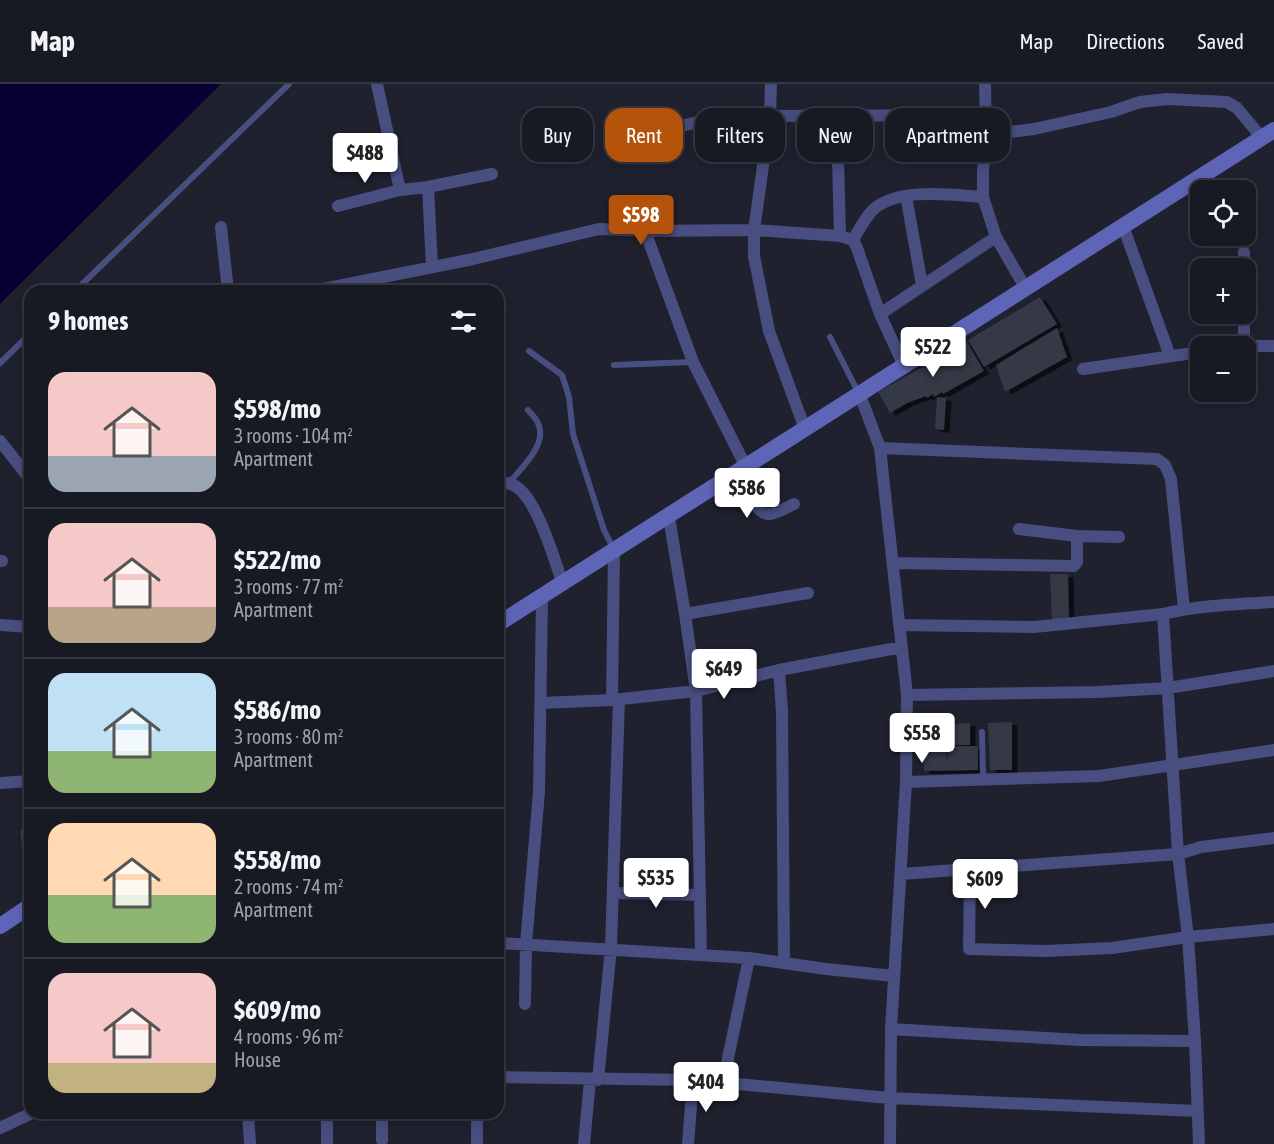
<!DOCTYPE html>
<meta charset="utf-8">
<style>
:root{--surface:#171923;--page:#242630;--text:#f1f3f6;--muted:#9ea0a6;--line:#363841;--accent:#b45309}
body{margin:0;font-family:"Asap Condensed",sans-serif;background:var(--page);color:var(--text);height:100vh;display:flex;flex-direction:column;font-size:22px;white-space:nowrap}
*{box-sizing:border-box;margin:0}
p{font-size:20px;color:var(--muted)}
.icon{flex:none;width:33px;height:33px;fill:none;stroke:currentColor;stroke-width:2;stroke-linecap:round;stroke-linejoin:round}
.map{position:relative;flex:1;overflow:hidden}
.drawer{position:absolute;left:24px;top:201px;width:480px;height:834px;display:flex;flex-direction:column;background:var(--surface);border-radius:18px;box-shadow:0 3px 15px #0003,0 0 0 2px var(--line)}
.drawer>*{flex:none}
.hud{position:absolute;left:522px;top:24px;width:570px;height:54px;display:flex;gap:12px}
.controls{position:absolute;left:1190px;top:96px;display:grid;gap:12px}
.controls a{display:grid;place-items:center;width:66px;height:66px;border-radius:12px;background:var(--surface);box-shadow:0 3px 15px #0003,0 0 0 2px var(--line);font-size:30px}
.price{position:absolute;translate:-50% -51px;padding:0 14px;border-radius:6px;background:#fff;color:#222;font-size:20px;line-height:39px;filter:drop-shadow(0 2px 3px #0008)}
.price::after{content:'';position:absolute;left:50%;top:36px;width:18px;height:14px;margin-left:-9px;background:inherit;clip-path:polygon(0 0,100% 0,50% 100%)}
.price.current{background:var(--accent);color:#fff}
ul{padding:0;list-style:none}
li{display:flex;align-items:center;gap:18px;height:150px;padding:0 24px}
li+li{border-top:2px solid var(--line)}
li span{display:grid;place-items:center;flex:none;width:168px;height:120px;border-radius:18px;color:#555}
li>.icon{margin-inline-start:auto}
span .icon{width:72px;height:72px;fill:#fffc;stroke-width:1}
li b{font-size:26px}
h2{display:flex;justify-content:space-between;align-items:center;height:72px;padding:0 24px;font-size:26px}
.tag{padding:0 21px;border-radius:18px;background:var(--surface);box-shadow:0 3px 15px #0003,0 0 0 2px var(--line);font-size:21px;line-height:54px}
.tag.current{background:var(--accent);color:#fff}
header{display:flex;align-items:center;gap:36px;box-sizing:border-box;height:84px;padding:0 30px;background:var(--surface);border-bottom:2px solid var(--line)}
header strong{font-size:28px}
nav{display:flex;gap:33px;margin-inline-start:auto;font-size:21px}
.map>svg:first-child{display:block}
.water{fill:#080033}
.building{fill:#343745;filter:url(#shadow)}
.lines{fill:none;stroke-linecap:round;stroke-linejoin:round}
.lane{stroke:#494e81;stroke-width:6}
.street{stroke:#494e81;stroke-width:12}
.secondary{stroke:#5e65b6;stroke-width:16}
</style>
<header>
<strong>Map</strong>
<nav><a>Map</a><a>Directions</a><a>Saved</a></nav>
</header>
<div class="map">
<svg width="1274" height="1060" viewBox="0 0 1274 1060">
<defs>
<filter id="shadow"><feDropShadow dx="5.5" dy="3" stdDeviation="0" flood-color="#0009"/></filter>
</defs>
<rect width="100%" height="100%" fill="#1f212f"/>
<!-- water -->
<path class="water" d="M0 0H221L0 220Z"/>
<!-- building -->
<path class="building" d="M1040 213 1057 240 984 283 968 256Z
M1057 244 1067 273 1005 308 996 281Z
M967 258 984 287 943 310 942 308 934 313 933 310 927 314 926 312 907 319 890 329 878 308Z
M937 313 946 314 944 346 935 345Z
M1050 490H1068L1069 536 1052 537Z
M1012 638V686H990L988 639Z
M970 639V661H948L947 640Z
M923 640H946L947 680 948 662H978V686L924 687Z"/>
<g class="lines">
<!-- lane -->
<path class="lane" d="M75 207 289 0
M830 253 858 308
M529 267 562 291 569 313 573 350 604 446 614 466
M0 279 30 250
M614 281 693 278
M1197 295 1200 292
M510 398C521 384 546 362 539 342 538 336 532 331 528 326
M982 648 983 695
M24 748 29 821"/>
<!-- street -->
<path class="street" d="M377 0 400 106 428 103
M771 0 770 32 754 146V172L769 247 805 345
M985 0 986 51 983 87V113L996 153 1026 205
M669 45 706 36 770 32 985 31
M986 51 1034 45 1111 28 1140 18 1167 15 1227 18 1237 24 1262 54
M838 75 840 152
M906 112 922 201
M338 122 400 106
M1123 142 1170 272
M221 143 228 207
M645 147 693 278 746 383
M853 156C859 146 865 133 874 125 899 103 952 111 983 113
M1244 168V184
M432 183 428 103 492 90
M313 207 473 175 599 145 645 147 754 146 840 152 853 156 857 164 880 230 904 282
M880 230 996 153
M1244 230V262
M1238 262H1274
M1083 285 1200 268
M860 311 880 364 907 611 906 698 891 945 890 1060
M0 357 30 395
M880 364 1157 375 1165 381 1171 395 1184 525
M736 390C742 399 756 430 768 430 776 430 787 423 794 420
M498 401C531 385 554 477 563 500
M669 433 685 530 696 607 701 871
M1019 445 1077 452 1119 453
M0 477H2
M893 479 1074 482 1077 478V452
M685 530 808 509
M1163 530 1178 770 1188 853 1195 957 1199 1060
M0 541 30 543
M899 541 1034 543 1163 530C1200 521 1237 520 1274 518
M779 586 782 628 784 878
M907 611 1097 608 1168 604 1274 587
M612 616 614 467
M541 619 612 616 696 607 779 586 902 563
M906 698 1099 692 1274 666
M0 699 30 697
M970 786 969 865 1046 867 1112 864 1188 853 1274 845
M901 790 1178 770 1201 763 1274 754
M613 809 700 811
M498 859 749 874 826 885 894 892
M525 920 526 860 539 708 542 513
M891 945 1080 956 1195 957
M498 993 693 996 889 1014 1197 1027
M598 996 611 864 619 615
M723 998 749 874
M248 1029 250 1060
M327 1029V1060
M382 1029V1056
M0 1044 32 1029
M477 1060V1029
M584 1060 590 996
M688 1060 693 996"/>
<!-- secondary -->
<path class="secondary" d="M498 540 1274 46
M0 842 30 822"/>
</g>
</svg>
<div class="controls">
<a><svg class="icon" aria-label="locate" viewBox="0 0 24 24"><circle cx="12" cy="12" r="6"/><path d="M12 2v4M12 18v4M2 12h4M18 12h4"/></svg></a>
<a>+</a>
<a>−</a>
</div>
<b class="price" style="left:365px;top:100px">$488</b>
<b class="price current" style="left:641px;top:162px">$598</b>
<b class="price" style="left:933px;top:294px">$522</b>
<b class="price" style="left:747px;top:435px">$586</b>
<b class="price" style="left:724px;top:616px">$649</b>
<b class="price" style="left:922px;top:680px">$558</b>
<b class="price" style="left:656px;top:825px">$535</b>
<b class="price" style="left:985px;top:826px">$609</b>
<b class="price" style="left:706px;top:1029px">$404</b>
<div class="hud">
<a class="tag">Buy</a>
<a class="tag current">Rent</a>
<a class="tag">Filters</a>
<a class="tag">New</a>
<a class="tag">Apartment</a>
</div>
<section class="drawer">
<h2>9 homes<svg class="icon" aria-label="filters" viewBox="0 0 24 24"><path d="M4 7h16M4 17h16"/><circle cx="9" cy="7" r="2"/><circle cx="15" cy="17" r="2"/></svg></h2>
<ul>
<li><span style="background:linear-gradient(#f6c9c9 70%,#9aa5b1 0)"><svg class="icon" aria-label="home" viewBox="0 0 24 24"><path d="M3 11l9-7 9 7M6 9v11h12V9"/></svg></span><div><b>$598/mo</b><p>3 rooms · 104 m²</p><p>Apartment</p></div></li>
<li><span style="background:linear-gradient(#f6c9c9 70%,#b9a48a 0)"><svg class="icon" aria-label="home" viewBox="0 0 24 24"><path d="M3 11l9-7 9 7M6 9v11h12V9"/></svg></span><div><b>$522/mo</b><p>3 rooms · 77 m²</p><p>Apartment</p></div></li>
<li><span style="background:linear-gradient(#bfe0f5 65%,#8fb573 0)"><svg class="icon" aria-label="home" viewBox="0 0 24 24"><path d="M3 11l9-7 9 7M6 9v11h12V9"/></svg></span><div><b>$586/mo</b><p>3 rooms · 80 m²</p><p>Apartment</p></div></li>
<li><span style="background:linear-gradient(#ffd9b3 60%,#8fb573 0)"><svg class="icon" aria-label="home" viewBox="0 0 24 24"><path d="M3 11l9-7 9 7M6 9v11h12V9"/></svg></span><div><b>$558/mo</b><p>2 rooms · 74 m²</p><p>Apartment</p></div></li>
<li><span style="background:linear-gradient(#f6c9c9 75%,#c2b280 0)"><svg class="icon" aria-label="home" viewBox="0 0 24 24"><path d="M3 11l9-7 9 7M6 9v11h12V9"/></svg></span><div><b>$609/mo</b><p>4 rooms · 96 m²</p><p>House</p></div></li>
</ul>
</section>
</div>
